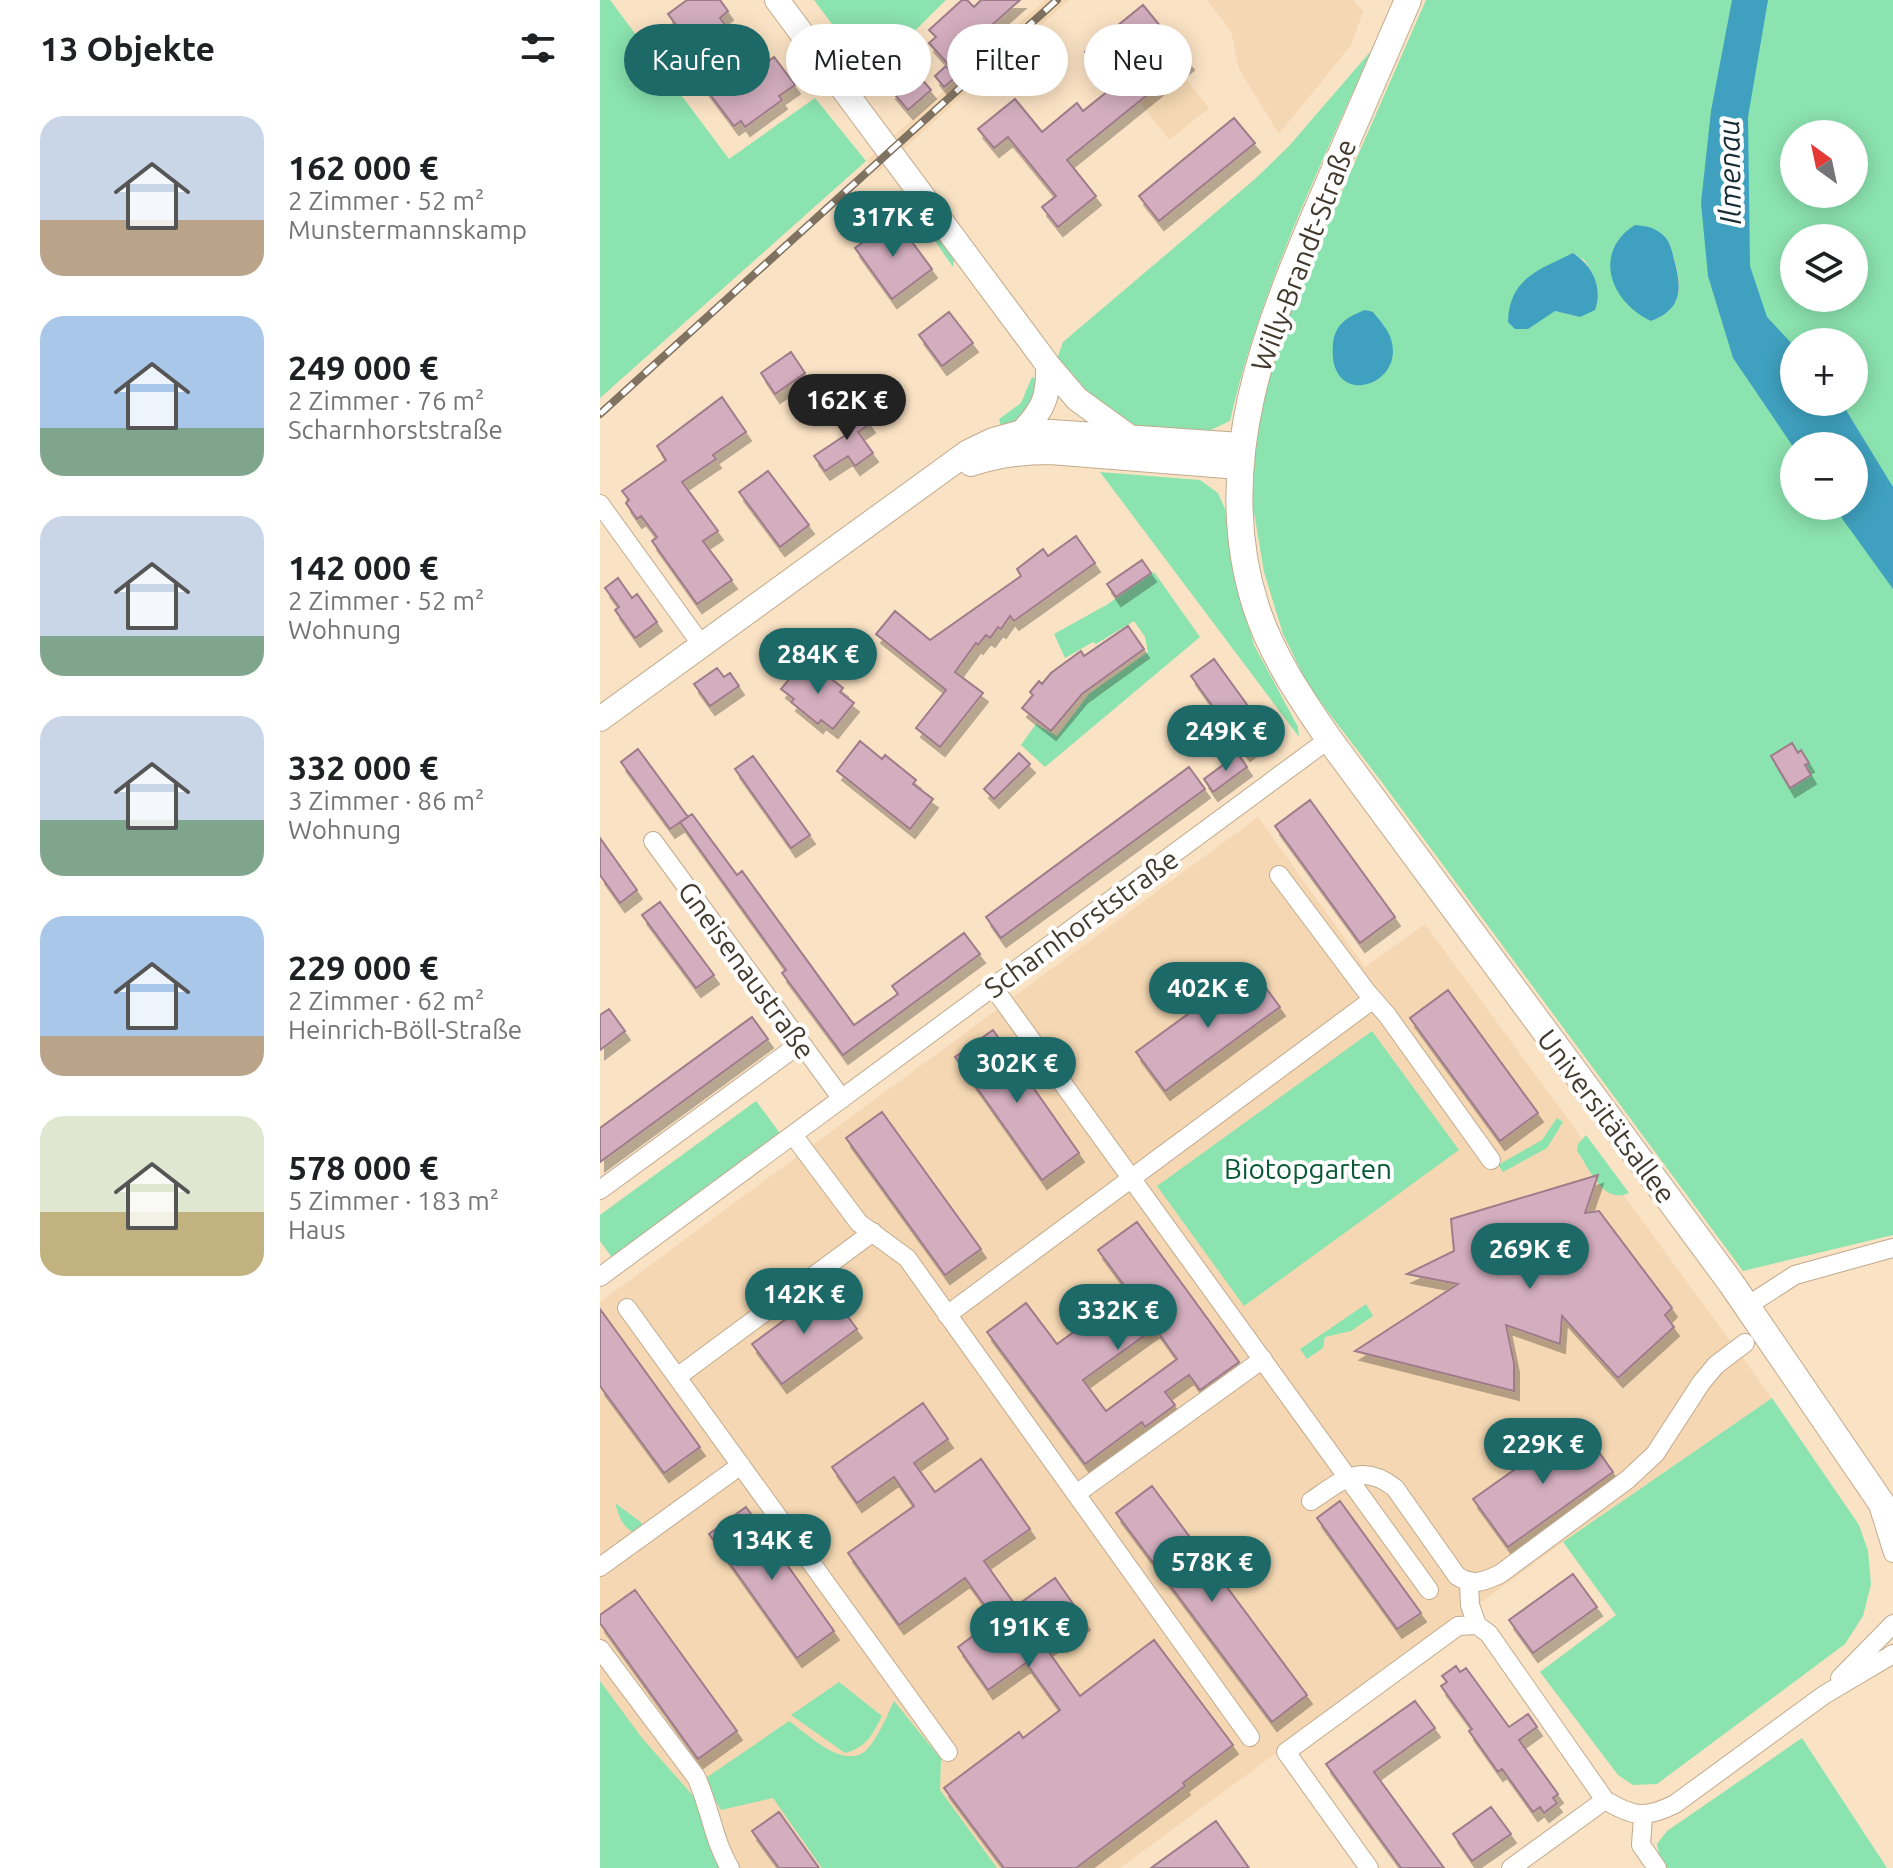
<!DOCTYPE html>
<html lang="de">
<meta charset="utf-8">
<style>
:root{--surface:#fff;--page:#f2f2f2;--text:#202124;--muted:#757577;--accent:#1d6968}
body{margin:0;font-family:Ubuntu,sans-serif;background:var(--page);color:var(--text);height:100vh;display:flex;flex-direction:column;font-size:30px;white-space:nowrap}
*{box-sizing:border-box;margin:0}
p{font-size:26px;color:var(--muted)}
.icon{flex:none;width:44px;height:44px;fill:none;stroke:currentColor;stroke-width:2;stroke-linecap:round;stroke-linejoin:round}
.map{position:relative;flex:1;overflow:hidden}
.panel{display:flex;flex-direction:column;background:var(--surface);width:600px}
.panel>*{flex:none}
.hud{position:absolute;left:24px;top:24px;width:760px;height:72px;display:flex;gap:16px}
.needle{width:52px;rotate:327deg}
.controls{position:absolute;left:1180px;top:120px;display:grid;gap:16px}
.controls a{display:grid;place-items:center;width:88px;height:88px;border-radius:50%;background:var(--surface);box-shadow:0 4px 20px #0003;font-size:40px}
.price{position:absolute;translate:-50% -68px;padding:0 18px;border-radius:28px;background:var(--accent);color:#fff;font-size:26px;line-height:52px;filter:drop-shadow(0 2px 4px #0008)}
.price::after{content:'';position:absolute;left:50%;top:48px;width:24px;height:18px;margin-left:-12px;background:inherit;clip-path:polygon(0 0,100% 0,50% 100%)}
.price.on{background:#222;color:#fff}
ul{padding:0;list-style:none}
li{display:flex;align-items:center;gap:24px;height:200px;padding:0 40px}
li span{display:grid;place-items:center;flex:none;width:224px;height:160px;border-radius:24px;color:#555}
li>.icon{margin-inline-start:auto}
span .icon{width:96px;height:96px;fill:#fffc;stroke-width:1}
li b{font-size:34px}
h2{display:flex;justify-content:space-between;align-items:center;height:96px;padding:0 40px;font-size:34px}
.pill{padding:0 28px;border-radius:36px;background:var(--surface);box-shadow:0 4px 20px #0003;font-size:28px;line-height:72px}
.pill.on{background:var(--accent);color:#fff}
main{display:flex;flex:1;min-height:0}
.map>svg:first-child{display:block}
.built{fill:#f5d8b3}
.green{fill:#8be3af;fill-rule:evenodd}
.water{fill:#3fa1bf}
.building{fill:#d4aebe;stroke:#9f7b8a;stroke-width:2;fill-rule:evenodd;filter:url(#shadow)}
.lines{fill:none;stroke-linecap:round;stroke-linejoin:round}
.minor-casing{stroke:#c1aa8d;stroke-width:20}
.tertiary-casing{stroke:#c1aa8d;stroke-width:26}
.secondary-casing{stroke:#c1aa8d;stroke-width:28}
.minor{stroke:#fff;stroke-width:18}
.tertiary{stroke:#fff;stroke-width:24}
.secondary{stroke:#fff;stroke-width:26}
.rail-casing{stroke:#807260;stroke-width:8}
.rail{stroke:#fff;stroke-width:5;stroke-dasharray:15;stroke-linecap:butt}
.labels{text-anchor:middle;dominant-baseline:central;stroke-width:8;stroke-linejoin:round;paint-order:stroke}
.street-label{font-size:28px;fill:#433a2e;stroke:#fff}
.park-label{font-size:28px;fill:#085835;stroke:#fff}
.water-label{font-size:30px;font-style:italic;fill:#182e36;stroke:#fff}
</style>
<main>
<section class="panel">
<h2>13 Objekte<svg class="icon" aria-label="filters" viewBox="0 0 24 24"><path d="M4 7h16M4 17h16"/><circle cx="9" cy="7" r="2"/><circle cx="15" cy="17" r="2"/></svg></h2>
<ul>
<li><span style="background:linear-gradient(#c9d6e8 65%,#b9a48a 0)"><svg class="icon" aria-label="home" viewBox="0 0 24 24"><path d="M3 11l9-7 9 7M6 9v11h12V9"/></svg></span><div><b>162 000 €</b><p>2 Zimmer · 52 m²</p><p>Munstermannskamp</p></div></li>
<li><span style="background:linear-gradient(#a9c7e8 70%,#7fa58c 0)"><svg class="icon" aria-label="home" viewBox="0 0 24 24"><path d="M3 11l9-7 9 7M6 9v11h12V9"/></svg></span><div><b>249 000 €</b><p>2 Zimmer · 76 m²</p><p>Scharnhorststraße</p></div></li>
<li><span style="background:linear-gradient(#c9d6e8 75%,#7fa58c 0)"><svg class="icon" aria-label="home" viewBox="0 0 24 24"><path d="M3 11l9-7 9 7M6 9v11h12V9"/></svg></span><div><b>142 000 €</b><p>2 Zimmer · 52 m²</p><p>Wohnung</p></div></li>
<li><span style="background:linear-gradient(#c9d6e8 65%,#7fa58c 0)"><svg class="icon" aria-label="home" viewBox="0 0 24 24"><path d="M3 11l9-7 9 7M6 9v11h12V9"/></svg></span><div><b>332 000 €</b><p>3 Zimmer · 86 m²</p><p>Wohnung</p></div></li>
<li><span style="background:linear-gradient(#a9c7e8 75%,#b9a48a 0)"><svg class="icon" aria-label="home" viewBox="0 0 24 24"><path d="M3 11l9-7 9 7M6 9v11h12V9"/></svg></span><div><b>229 000 €</b><p>2 Zimmer · 62 m²</p><p>Heinrich-Böll-Straße</p></div></li>
<li><span style="background:linear-gradient(#dfe7d0 60%,#c2b280 0)"><svg class="icon" aria-label="home" viewBox="0 0 24 24"><path d="M3 11l9-7 9 7M6 9v11h12V9"/></svg></span><div><b>578 000 €</b><p>5 Zimmer · 183 m²</p><p>Haus</p></div></li>
</ul>
</section>
<div class="map">
<svg width="1293" height="1868" viewBox="0 0 1293 1868">
<defs>
<filter id="shadow"><feDropShadow dx="5" dy="9" stdDeviation="0" flood-color="#0004"/></filter>
</defs>
<rect width="100%" height="100%" fill="#fae2c4"/>
<!-- built -->
<path class="built" d="M445 0H469L278 172 267 160Z
M607 0H754L763 12 751 45 679 134 639 69 631 31Z
M579 70 609 108 569 140 540 102Z
M658 817 765 967 825 924 1172 1398 963 1542 520 1868H0V1302Z"/>
<!-- green -->
<path class="green" d="M0 0H10L129 159 215 98 266 161 0 398Z
M214 0H346L270 75Z
M826 0H1293V1235L1143 1271 781 781 709 687 683 634 664 572 653 506 654 442 662 391 683 331 719 244ZM1194 134H1254V194H1194ZM1194 238H1254V298H1194ZM1070 244C1079 276 1091 306 1051 321 1035 314 1025 300 1015 286ZM973 253 985 261 993 275 980 317 956 311ZM1194 342H1254V402H1194ZM1194 446H1254V506H1194Z
M771 51C718 172 659 291 630 421L600 435 525 428 483 393 456 362 463 342 655 179 689 146Z
M308 202 314 204 354 259 353 267Z
M432 377 443 383 418 423 401 426 399 419 421 403Z
M500 472 600 480 618 493 625 509 636 581 654 645 698 727 699 737Z
M554 572 600 637 445 767 421 745 436 724 457 736 489 694 548 652 545 637 534 621 496 644 493 642 465 658 454 634 508 604Z
M772 1031 859 1150 644 1306 557 1186Z
M156 1101 182 1136 13 1259 0 1241V1215Z
M957 1118 963 1122 947 1148 903 1172 898 1165 942 1140Z
M986 1135 1029 1193C1003 1205 990 1169 977 1151L978 1144Z
M766 1304 773 1316 751 1331 725 1337 723 1348 707 1359 700 1349Z
M1172 1398 1259 1525 1268 1551 1271 1584 1263 1616 1245 1644 1057 1784 1033 1785 1018 1775 940 1672 1016 1615 963 1542Z
M15 1503 42 1523 43 1530 37 1534C23 1529 19 1517 15 1503Z
M0 1681 42 1738 95 1798 123 1868H0Z
M239 1682 282 1716C272 1735 267 1747 245 1753L191 1715Z
M294 1701 341 1759 340 1790 397 1868H222L173 1798 121 1810 103 1780 189 1721C209 1735 248 1775 270 1746 280 1733 287 1716 294 1701Z
M1202 1738 1287 1868H1067L1060 1859 1057 1844 1067 1831Z"/>
<!-- water -->
<path class="water" d="M1132 0H1168L1148 117 1150 266 1167 317 1194 346V402H1241L1293 487V589L1233 506H1254V446H1194V448L1133 358 1108 276 1101 203 1111 111Z
M1035 225C1046 226 1055 227 1064 236 1070 242 1072 250 1074 259 1082 288 1083 309 1051 321 1010 302 992 252 1035 225Z
M973 253C993 266 1003 288 995 310L980 317 955 311 928 329H915L908 322C909 278 939 270 973 253Z
M765 310 773 312C780 321 790 331 792 343 802 388 727 409 733 344 735 324 747 317 765 310Z"/>
<!-- building -->
<path class="building" d="M87 0H120L128 11 120 18 158 69 174 57 195 85 179 96 182 100 145 127 141 121 134 126 97 77 105 72 102 69 115 59 96 35 88 41 68 14Z
M362 0H367L374 7 381 0H420L348 64 329 43 336 37 329 30Z
M543 5 589 61 467 160 496 196 458 227 442 207 456 196 408 137 394 148 378 129 415 99 442 132 477 103 483 111 513 87 485 52Z
M346 66 356 77 344 87 335 76Z
M314 70 331 90 308 110 291 90Z
M634 118 655 143 559 221 539 196Z
M295 219 332 269 292 299 255 248Z
M349 312 373 343 342 366 319 335Z
M191 352 205 373 175 394 161 373Z
M122 397 146 432 113 455 116 459 82 482 118 531 103 541 132 580 97 604 52 541 57 537 41 516 37 519 26 503 29 500 22 491 66 460 57 446Z
M257 405 270 424 258 432 273 453 255 466 248 456 225 471 214 456 247 434 237 420Z
M168 471 209 525 180 547 139 492Z
M476 536 495 563 414 621 410 616 401 629 398 627 390 638 386 635 378 645 376 643 355 672 383 693 340 747 316 728 346 690 276 634 295 611 330 640 421 576 417 569 443 549 448 556Z
M542 560 551 573 516 597 507 584Z
M18 578 32 598 37 594 57 622 35 638 15 610 19 607 5 588Z
M528 626 544 649 482 694 451 731 422 708 433 695 430 692 439 681 442 684 451 673 481 651 484 656Z
M614 659 669 735 645 752 591 676Z
M203 662 218 673 220 670 243 688 240 692 254 703 233 729 221 720 218 724 191 702 194 699 181 689Z
M117 668 124 677 130 673 139 686 110 706 94 684Z
M260 741 282 759 285 755 300 767 316 780 313 784 333 799 310 829 237 771Z
M1192 743 1198 753 1201 750 1209 763 1205 765 1211 775 1190 788 1171 756Z
M38 749 88 817 70 829 21 762Z
M419 753 430 764 394 799 384 789Z
M638 754 647 767 613 792 604 779Z
M153 756 210 835 191 848 135 769Z
M589 767 605 789 401 938 386 917Z
M710 800 795 917 760 943 675 826Z
M92 814 137 875 142 871 254 1025 298 994 292 986 364 933 380 954 243 1055 182 973 186 970 80 822Z
M0 838 37 890 20 903 0 875Z
M60 902 114 975 96 988 42 915Z
M651 968 680 1007 565 1091 536 1052Z
M848 990 938 1113 900 1141 810 1018Z
M9 1009 25 1031 0 1050V1015Z
M152 1017 168 1039 0 1162V1128Z
M393 1030 479 1153 442 1180 355 1057Z
M282 1112 381 1249 345 1275 246 1138Z
M998 1175 985 1213 999 1211 1072 1308 1065 1315 1074 1327 1018 1378 962 1316 960 1344 906 1325 914 1363V1391L755 1351 858 1284 807 1274 854 1251 851 1219Z
M537 1222 639 1362 600 1390 589 1375 565 1392 575 1405 545 1427 542 1422 485 1464 387 1332 426 1303 457 1344 529 1292 498 1250ZM555 1328 577 1359 506 1411 483 1380Z
M227 1289 257 1329 182 1384 152 1344Z
M0 1309 100 1447 64 1473 0 1386Z
M323 1403 348 1439 314 1463 335 1492 381 1459 430 1529 384 1561 416 1606 455 1578 485 1621 446 1648 480 1696 554 1640 633 1745 583 1783 585 1786 476 1868H404L344 1788 419 1732 423 1738 460 1710 426 1663 388 1690 358 1647 395 1620 365 1578 299 1625 248 1553 314 1506 294 1477 257 1503 232 1467Z
M979 1424 1013 1472 908 1547 873 1499Z
M552 1486 707 1695 672 1722 516 1513Z
M740 1501 821 1613 797 1629 717 1518Z
M146 1507 234 1631 197 1658 109 1534Z
M973 1574 997 1607 933 1653 909 1620Z
M35 1590 137 1731 98 1759 0 1623V1615Z
M856 1666 860 1672 866 1668 909 1727 928 1714 937 1727 919 1740 958 1794 953 1798 957 1803 944 1813 940 1807 933 1812 902 1769 898 1772 869 1731 872 1729 841 1686 847 1682 842 1676Z
M815 1701 835 1728 774 1772 844 1868H801L726 1764Z
M891 1807 911 1834 872 1861 853 1834Z
M179 1812 219 1868H179L152 1831Z
M616 1821 649 1868H551Z"/>
<g class="lines">
<defs>
<path id="minor" d="M0 504 101 644
M53 841 242 1099
M679 875 766 991 787 1015 891 1160
M393 987 829 1590
M193 1135 259 1223 307 1258 650 1737
M0 1190 201 1043
M0 1277 729 739
M1147 1306 1195 1275 1293 1248
M27 1308 348 1752
M347 1315 772 1000
M77 1377 273 1232
M476 1494 663 1359
M711 1501C741 1481 761 1461 795 1488L857 1576C873 1586 883 1582 900 1574L1027 1480 1055 1454 1101 1383 1116 1365 1145 1343
M1279 1508 1293 1553
M0 1567 141 1465
M869 1583 870 1605 877 1625
M0 1649 96 1777C110 1806 113 1840 130 1868
M1240 1678 1293 1624
M1043 1816 1041 1845 1057 1868
M769 1868 686 1752 858 1626 877 1625 889 1634 1005 1800C1033 1817 1045 1819 1075 1804L1224 1695 1293 1654
M911 1868 1005 1800"/>
<path id="tertiary" d="M177 0 448 365 477 399 528 436
M422 432C444 409 449 396 448 365
M371 464C397 455 422 452 450 452L639 467
M0 719 368 452 393 440 422 432H451L641 445"/>
<path id="secondary" d="M808 0C780 65 752 130 724 194 667 326 610 464 656 607 672 656 700 697 729 739L1131 1283 1293 1520"/>
</defs>
<!-- minor casing -->
<use href="#minor" class="minor-casing"/>
<!-- tertiary casing -->
<use href="#tertiary" class="tertiary-casing"/>
<!-- secondary casing -->
<use href="#secondary" class="secondary-casing"/>
<!-- minor -->
<use href="#minor" class="minor"/>
<!-- tertiary -->
<use href="#tertiary" class="tertiary"/>
<!-- secondary -->
<use href="#secondary" class="secondary"/>
<defs>
<path id="rail" d="M0 414 457 0"/>
</defs>
<!-- rail casing -->
<use href="#rail" class="rail-casing"/>
<!-- rail -->
<use href="#rail" class="rail"/>
</g>
<g class="labels">
<!-- street labels -->
<g class="street-label">
<text transform="translate(703 255) rotate(-69)">Willy-Brandt-Straße</text>
<text transform="translate(481 923) rotate(-36)">Scharnhorststraße</text>
<text transform="translate(147 970) rotate(54)">Gneisenaustraße</text>
<text transform="translate(1007 1116) rotate(53)">Universitätsallee</text>
</g>
<!-- park labels -->
<g class="park-label">
<text x="708" y="1168">Biotopgarten</text>
</g>
<!-- water labels -->
<g class="water-label">
<text transform="translate(1129 172) rotate(-91)">Ilmenau</text>
</g>
</g>
</svg>
<div class="controls">
<a><svg class="needle" viewBox="-14 -14 28 28"><path d="M0-13l5 13h-10z" fill="#e53935"/><path d="M0 13l5-13h-10z" fill="#757577"/></svg></a>
<a><svg class="icon" aria-label="layers" viewBox="0 0 24 24"><path d="M12 4l9 5-9 5-9-5zM3 14l9 5 9-5"/></svg></a>
<a>+</a>
<a>−</a>
</div>
<b class="price" style="left:293px;top:259px">317K €</b>
<b class="price on" style="left:247px;top:442px">162K €</b>
<b class="price" style="left:218px;top:696px">284K €</b>
<b class="price" style="left:626px;top:773px">249K €</b>
<b class="price" style="left:608px;top:1030px">402K €</b>
<b class="price" style="left:417px;top:1105px">302K €</b>
<b class="price" style="left:930px;top:1291px">269K €</b>
<b class="price" style="left:204px;top:1336px">142K €</b>
<b class="price" style="left:518px;top:1352px">332K €</b>
<b class="price" style="left:943px;top:1486px">229K €</b>
<b class="price" style="left:172px;top:1582px">134K €</b>
<b class="price" style="left:612px;top:1604px">578K €</b>
<b class="price" style="left:429px;top:1669px">191K €</b>
<div class="hud">
<a class="pill on">Kaufen</a>
<a class="pill">Mieten</a>
<a class="pill">Filter</a>
<a class="pill">Neu</a>
</div>
</div>
</main>
